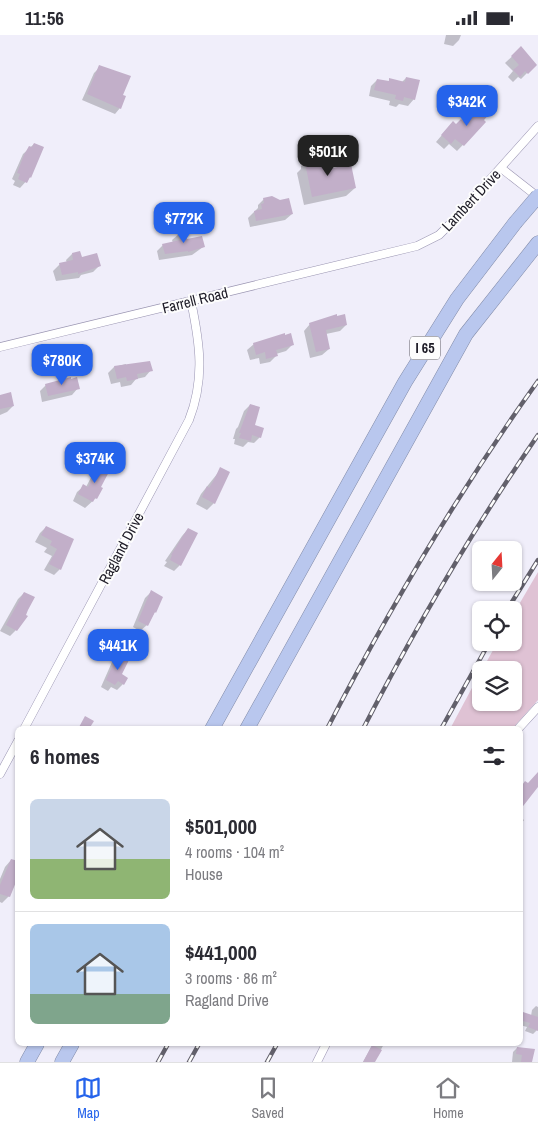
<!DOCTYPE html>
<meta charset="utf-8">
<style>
:root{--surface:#fff;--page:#f2f2f3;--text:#2b2b33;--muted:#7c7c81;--line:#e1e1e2;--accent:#2563eb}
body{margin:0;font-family:"Archivo Narrow",sans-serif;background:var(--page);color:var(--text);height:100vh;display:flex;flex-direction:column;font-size:19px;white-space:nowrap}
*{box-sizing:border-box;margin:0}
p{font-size:16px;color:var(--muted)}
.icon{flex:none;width:28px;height:28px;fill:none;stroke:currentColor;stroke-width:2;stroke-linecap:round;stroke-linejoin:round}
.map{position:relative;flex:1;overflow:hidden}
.panel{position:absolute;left:15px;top:691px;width:508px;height:320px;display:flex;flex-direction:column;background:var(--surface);border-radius:8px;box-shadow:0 1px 4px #0004}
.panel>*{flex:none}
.needle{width:32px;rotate:18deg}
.tools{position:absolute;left:472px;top:506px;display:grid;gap:10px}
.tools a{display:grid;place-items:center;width:50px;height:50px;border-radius:8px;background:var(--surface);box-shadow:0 1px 4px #0004;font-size:25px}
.price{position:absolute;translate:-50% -42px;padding:0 11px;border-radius:10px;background:var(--accent);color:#fff;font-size:16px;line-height:32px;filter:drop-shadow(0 1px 2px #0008)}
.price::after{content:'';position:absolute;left:50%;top:30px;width:15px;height:11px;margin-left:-8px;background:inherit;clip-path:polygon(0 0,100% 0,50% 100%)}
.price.selected{background:#222;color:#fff}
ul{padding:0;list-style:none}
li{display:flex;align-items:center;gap:15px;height:125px;padding:0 15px}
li+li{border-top:1px solid var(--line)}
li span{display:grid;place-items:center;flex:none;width:140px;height:100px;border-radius:8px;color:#555}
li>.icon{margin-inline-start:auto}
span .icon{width:60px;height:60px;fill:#fffc;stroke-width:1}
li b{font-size:21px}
h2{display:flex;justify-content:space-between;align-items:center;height:60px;padding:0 15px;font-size:21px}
.status{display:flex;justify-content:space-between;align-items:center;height:35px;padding:0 25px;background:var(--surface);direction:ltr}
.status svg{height:14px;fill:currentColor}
.tab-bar{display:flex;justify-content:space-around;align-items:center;height:70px;border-top:1px solid var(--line);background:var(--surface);font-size:14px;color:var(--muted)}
.tab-bar a{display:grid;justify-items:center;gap:2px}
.tab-bar .selected{color:var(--accent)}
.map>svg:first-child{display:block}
.green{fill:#dfc2d4}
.shadow{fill:#0003}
.building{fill:#c2afc9}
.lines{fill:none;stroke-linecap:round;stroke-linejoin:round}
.minor-casing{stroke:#9994b1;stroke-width:9}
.motorway-casing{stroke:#828ba8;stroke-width:15}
.minor{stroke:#fff;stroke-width:8}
.motorway{stroke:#b9c7ee;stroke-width:14}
.rail-casing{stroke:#62606b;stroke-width:4.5}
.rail{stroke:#fdfdfd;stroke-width:2.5;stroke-dasharray:8;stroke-linecap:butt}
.motorway-bridge-casing{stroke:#828ba8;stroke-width:15;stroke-linecap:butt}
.motorway-bridge{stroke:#b9c7ee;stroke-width:14}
.labels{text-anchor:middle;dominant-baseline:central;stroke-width:4;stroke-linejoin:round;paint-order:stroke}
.shield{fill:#fdfdfd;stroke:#605f66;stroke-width:1}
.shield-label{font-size:14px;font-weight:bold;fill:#1d1b26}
.street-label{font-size:15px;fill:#1d1b26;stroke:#fdfdfd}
</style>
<div class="status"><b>11:56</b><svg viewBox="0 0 49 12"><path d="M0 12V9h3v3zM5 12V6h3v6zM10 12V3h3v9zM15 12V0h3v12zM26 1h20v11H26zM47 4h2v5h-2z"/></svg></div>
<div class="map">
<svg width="538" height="1027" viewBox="0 0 538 1027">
<rect width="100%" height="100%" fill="#f0eefa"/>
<!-- green -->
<path class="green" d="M538 537V665L512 694H450L481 636V668H514V635H482L497 608H514V578Z"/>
<!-- shadow -->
<path class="shadow" d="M446 0H461L459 5 453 11 444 9Z
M521 13 535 30 521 44 518 42 513 47 508 42 513 36 505 28Z
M100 32 122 61 120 73 115 79 82 65 94 38Z
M406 43 414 64 408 71 399 69 396 72 389 70 390 66 369 61 371 51 377 45 387 47 390 45 402 47Z
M482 85 484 88 457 116 449 109 444 114 436 107 447 94Z
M34 109 43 113 30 142 20 153 13 150 15 146 12 144 23 119Z
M309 123 327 135 355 153 346 161 304 170 297 138 301 134V131Z
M264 164 292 179 285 185 250 192 248 183 258 173V170Z
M179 199 186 205 203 212 192 220 159 225 157 216 163 210 173 208 172 205Z
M72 219 99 231 93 237 81 240 79 243 56 246 53 236 60 229 67 228 66 225Z
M310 289 346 290 340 296 326 299 329 314 322 320 310 323 304 296Z
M254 309 292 310 286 316 276 319V321L270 327 260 329 259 323 250 325 247 315Z
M126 329V331L151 335 145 342 136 344 131 350 121 352 120 347 111 349 108 338 114 332Z
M46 350 78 353 72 360 42 367 40 356Z
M0 361 13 371 7 377 0 380Z
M250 370 253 391 260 402 254 408 248 407 243 412 234 409 235 404H233L236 394 238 392 244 376Z
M101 429 96 463 85 473 73 466 77 457 84 451 86 452 95 435Z
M221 434 229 438 214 468 207 475 196 469 201 459Z
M46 492 72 504 60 534 54 540 44 535 52 521 44 517 47 513 35 507 40 498Z
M188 494 180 530 174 536 164 531 167 527 165 526 182 501Z
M151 557 160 568 147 590 140 596 133 592 145 563Z
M24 558 16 595 10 601 0 596 18 564Z
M118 620 123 649 117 655 111 652 108 656 101 652 112 627Z
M520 782 524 785 520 791Z
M11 825 9 861 2 868 0 867V844L5 832Z
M536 971 538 972V994L533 999 525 996 527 992 520 990V981L523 978 531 981 532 975Z
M373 1009H384L374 1027H363Z
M517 1013 531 1027H512L513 1017Z"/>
<!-- building -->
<path class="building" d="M521 11 537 30 528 39 525 36 520 42 513 35 519 30 511 21Z
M99 30 131 41 123 60 126 61 121 74 87 59Z
M406 42 420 45 415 65 404 62 403 66 395 64 396 60 374 55 377 44 389 46V43L405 47Z
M484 68 492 76 484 85 486 87 464 111 455 104 451 109 441 100 453 86 456 89 461 84 466 88Z
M34 108 44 112 31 143 30 142 27 148 18 144 20 139 17 138 24 120 29 111 32 112Z
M324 119 328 134 351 129 356 153 312 162 305 128 310 127 309 122Z
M272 161 280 165 289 163 293 179 256 186 254 176 262 174 261 169 264 168 263 163Z
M185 196 187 204 202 201 205 212 188 217V216L165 219 162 209 180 205 178 198Z
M80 216 82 222 97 218 101 231 78 239V237L62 240 59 228 73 225 72 218Z
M337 279V281L345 279 347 290 326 295 330 314 316 317 309 288Z
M285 298V300L291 298 294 310 276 315 278 321 266 324 265 317 256 320 253 308Z
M150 326 153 336 137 339 138 344 127 346 126 342 117 344 114 331Z
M71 342V344L77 342 80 354 48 361 45 349Z
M11 357 14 371 0 374V360Z
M250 369 260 372 255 390 264 393 261 403 252 400 251 406 239 403 241 398H239Z
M101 427 111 433 101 452 103 453 97 464 95 463 93 467 78 459 83 449 88 452Z
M220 432 230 437 215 469 202 462 207 451 209 453 214 445Z
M46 491 74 504 61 535 49 529 57 514 50 510 52 506 41 500Z
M188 493 198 498 181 531 170 525 172 520H171Z
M151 555 163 562 156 578 155 577 148 591 138 586Z
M24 557 35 562 28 575 26 580 28 581 17 596 6 590Z
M118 619 129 625 122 639 128 643 124 650 118 646 115 650 106 645Z
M85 681 94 686 89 694H78Z
M538 737V752L520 775V753L525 746 528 748Z
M11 824 18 826V842L10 862 0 859V850Z
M523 977 538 982V996L528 992 530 988 520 985Z
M372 1010 382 1015 375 1027H363Z
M517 1012 535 1014 532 1027H521L522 1020 516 1019Z"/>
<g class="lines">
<defs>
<path id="minor" d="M501 133 538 162
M0 312 417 211 439 200 452 187 538 91
M24 694 189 385C205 344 200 309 191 266
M518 694 538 672
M0 739 18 706
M317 1027 326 1009"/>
<path id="motorway" d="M212 694 405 347 457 264 515 188
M247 694 466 299 538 208
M27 1027 37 1009
M62 1027 72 1009"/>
</defs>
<!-- minor casing -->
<use href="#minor" class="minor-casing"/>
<!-- motorway casing -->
<use href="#motorway" class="motorway-casing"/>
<!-- minor -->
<use href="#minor" class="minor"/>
<!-- motorway -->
<use href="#motorway" class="motorway"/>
<defs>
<path id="rail" d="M507 575 538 525
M327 694C389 574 459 456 538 346
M363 694C415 593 473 494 538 400
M441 694 489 608
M158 1027 168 1009
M189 1027 199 1009
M267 1027 277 1009"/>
</defs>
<!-- rail casing -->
<use href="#rail" class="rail-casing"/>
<!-- rail -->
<use href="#rail" class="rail"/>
<defs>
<path id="motorway-bridge" d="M515 188 538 161"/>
</defs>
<!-- motorway-bridge casing -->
<use href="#motorway-bridge" class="motorway-bridge-casing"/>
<!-- motorway-bridge -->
<use href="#motorway-bridge" class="motorway-bridge"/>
</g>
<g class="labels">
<!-- shield labels -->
<rect class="shield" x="410" y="301.5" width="30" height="23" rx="4"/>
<g class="shield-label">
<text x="425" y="313">I 65</text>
</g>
<!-- street labels -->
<g class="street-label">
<text transform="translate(471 165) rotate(-47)">Lambert Drive</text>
<text transform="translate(195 265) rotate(-14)">Farrell Road</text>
<text transform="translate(121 513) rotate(-62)">Ragland Drive</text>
</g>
</g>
</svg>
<div class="tools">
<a><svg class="needle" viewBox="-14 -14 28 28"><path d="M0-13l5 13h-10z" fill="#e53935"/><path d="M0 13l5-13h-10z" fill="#7c7c81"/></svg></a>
<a><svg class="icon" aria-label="locate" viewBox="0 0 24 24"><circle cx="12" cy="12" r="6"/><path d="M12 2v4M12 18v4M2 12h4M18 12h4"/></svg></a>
<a><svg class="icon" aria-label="layers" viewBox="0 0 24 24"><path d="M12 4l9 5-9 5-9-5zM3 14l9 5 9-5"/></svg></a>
</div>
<b class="price" style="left:467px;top:92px">$342K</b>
<b class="price selected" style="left:328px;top:142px">$501K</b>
<b class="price" style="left:184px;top:209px">$772K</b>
<b class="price" style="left:62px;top:351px">$780K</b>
<b class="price" style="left:95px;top:449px">$374K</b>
<b class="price" style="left:118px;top:636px">$441K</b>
<section class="panel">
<h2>6 homes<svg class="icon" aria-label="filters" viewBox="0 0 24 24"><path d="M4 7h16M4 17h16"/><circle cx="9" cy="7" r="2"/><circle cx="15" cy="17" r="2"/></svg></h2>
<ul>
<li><span style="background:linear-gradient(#c9d6e8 60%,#8fb573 0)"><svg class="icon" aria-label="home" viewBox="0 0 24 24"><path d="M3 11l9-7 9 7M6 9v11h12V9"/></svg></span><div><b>$501,000</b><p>4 rooms · 104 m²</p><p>House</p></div></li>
<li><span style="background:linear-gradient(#a9c7e8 70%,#7fa58c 0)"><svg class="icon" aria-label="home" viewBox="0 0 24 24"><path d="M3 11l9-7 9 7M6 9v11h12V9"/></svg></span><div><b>$441,000</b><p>3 rooms · 86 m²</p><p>Ragland Drive</p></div></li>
</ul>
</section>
</div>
<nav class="tab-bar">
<a class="selected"><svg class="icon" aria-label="map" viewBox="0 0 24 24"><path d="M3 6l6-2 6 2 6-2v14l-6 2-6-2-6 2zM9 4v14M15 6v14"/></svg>Map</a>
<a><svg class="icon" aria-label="saved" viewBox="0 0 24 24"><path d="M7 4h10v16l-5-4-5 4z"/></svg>Saved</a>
<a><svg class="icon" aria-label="home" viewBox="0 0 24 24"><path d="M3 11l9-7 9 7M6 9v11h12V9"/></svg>Home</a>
</nav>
